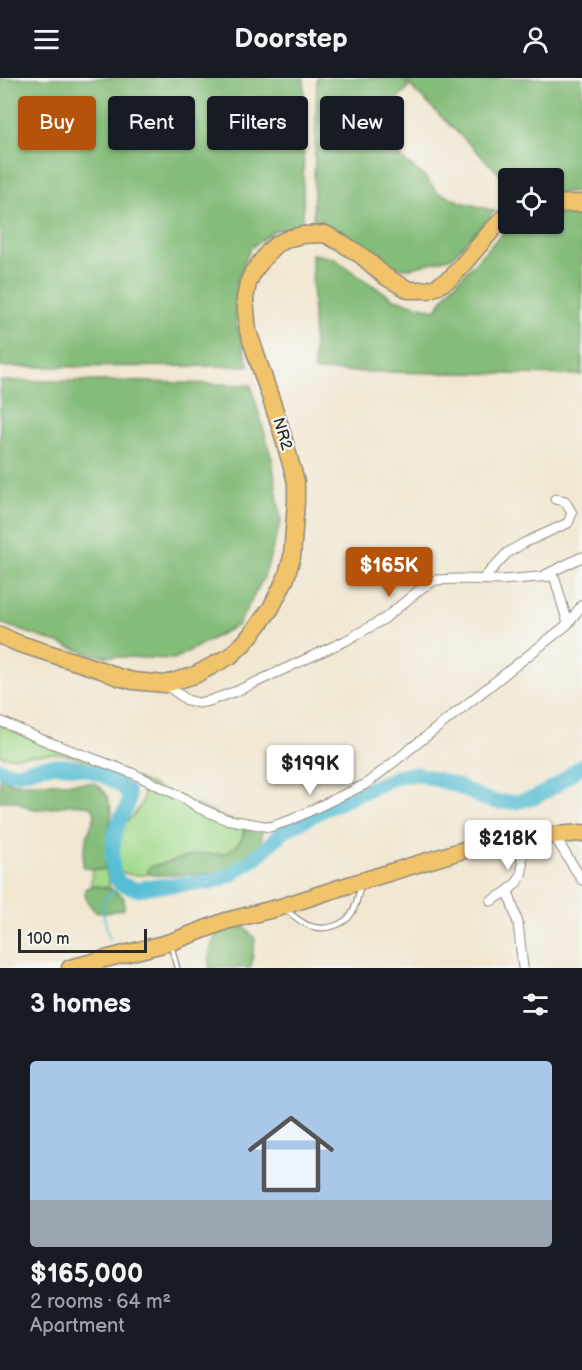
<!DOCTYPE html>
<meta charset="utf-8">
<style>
:root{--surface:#171b24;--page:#20242c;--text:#f1f3f6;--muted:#9ea1a6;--line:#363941;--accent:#b45309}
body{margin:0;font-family:"Balsamiq Sans",sans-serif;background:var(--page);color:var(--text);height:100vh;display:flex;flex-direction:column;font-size:22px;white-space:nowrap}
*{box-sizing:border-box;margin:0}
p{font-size:20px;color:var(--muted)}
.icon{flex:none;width:33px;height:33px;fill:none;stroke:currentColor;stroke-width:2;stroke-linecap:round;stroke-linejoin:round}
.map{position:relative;height:890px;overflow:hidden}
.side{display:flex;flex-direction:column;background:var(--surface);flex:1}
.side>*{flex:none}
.hud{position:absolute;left:18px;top:18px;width:546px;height:54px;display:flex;gap:12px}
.tools{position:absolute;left:498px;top:90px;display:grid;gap:12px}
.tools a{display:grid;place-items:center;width:66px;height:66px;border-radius:6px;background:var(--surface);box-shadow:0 2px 4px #0004;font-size:30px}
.scale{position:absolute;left:18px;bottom:15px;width:129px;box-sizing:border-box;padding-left:6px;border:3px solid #2b2b2b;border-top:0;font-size:16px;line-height:21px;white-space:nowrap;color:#2b2b2b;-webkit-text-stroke:4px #f6f6f2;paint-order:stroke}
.price{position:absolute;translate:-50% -51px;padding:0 14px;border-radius:6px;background:#fff;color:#222;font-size:20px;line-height:39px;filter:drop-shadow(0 2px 3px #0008)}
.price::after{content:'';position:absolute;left:50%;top:36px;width:18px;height:14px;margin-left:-9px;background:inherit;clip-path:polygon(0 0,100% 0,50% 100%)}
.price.active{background:var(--accent);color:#fff}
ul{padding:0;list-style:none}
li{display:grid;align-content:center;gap:12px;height:318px;padding:0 30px}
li+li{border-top:2px solid var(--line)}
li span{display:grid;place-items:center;height:186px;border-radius:6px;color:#555}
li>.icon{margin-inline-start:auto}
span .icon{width:108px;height:108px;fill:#fffc;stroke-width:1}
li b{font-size:26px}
h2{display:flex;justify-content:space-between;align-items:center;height:72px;padding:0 30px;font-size:26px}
.chip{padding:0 21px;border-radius:6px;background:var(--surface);box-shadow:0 2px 4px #0004;font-size:21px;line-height:54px}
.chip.active{background:var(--accent);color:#fff}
header{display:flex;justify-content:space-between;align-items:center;height:78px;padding:0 30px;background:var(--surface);font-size:27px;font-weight:700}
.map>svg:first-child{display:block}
.green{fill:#a5dc8e;stroke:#68845c;stroke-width:1.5}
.forest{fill:#84bc79;stroke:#587452;stroke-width:1.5}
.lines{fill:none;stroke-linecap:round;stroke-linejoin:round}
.stream{stroke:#56bed4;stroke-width:2}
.river{stroke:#56bed4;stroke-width:15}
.lane-casing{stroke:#8e897e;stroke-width:7}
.street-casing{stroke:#8e897e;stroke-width:11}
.highway-casing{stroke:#8e897e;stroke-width:19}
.lane{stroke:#fff;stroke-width:4.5}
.street{stroke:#fff;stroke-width:9}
.highway{stroke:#f1c36a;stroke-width:16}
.labels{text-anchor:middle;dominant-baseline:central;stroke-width:4.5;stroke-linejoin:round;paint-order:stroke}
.street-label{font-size:16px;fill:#2b2b2b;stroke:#f6f6f2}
</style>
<header><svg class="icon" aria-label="menu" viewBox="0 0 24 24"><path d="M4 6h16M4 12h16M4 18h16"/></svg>Doorstep<svg class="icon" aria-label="person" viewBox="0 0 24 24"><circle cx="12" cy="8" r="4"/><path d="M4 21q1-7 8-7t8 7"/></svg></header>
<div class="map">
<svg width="582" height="890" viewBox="0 0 582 890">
<rect width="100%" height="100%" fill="#f6f6f2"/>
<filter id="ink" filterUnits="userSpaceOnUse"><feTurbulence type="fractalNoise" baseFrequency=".0167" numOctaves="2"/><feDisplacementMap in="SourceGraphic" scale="12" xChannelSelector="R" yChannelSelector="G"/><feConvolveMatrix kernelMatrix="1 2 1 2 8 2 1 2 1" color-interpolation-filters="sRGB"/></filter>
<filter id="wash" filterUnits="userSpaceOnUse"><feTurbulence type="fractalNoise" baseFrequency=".008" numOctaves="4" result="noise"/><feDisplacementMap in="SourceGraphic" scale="24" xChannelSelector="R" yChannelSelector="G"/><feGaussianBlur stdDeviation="1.35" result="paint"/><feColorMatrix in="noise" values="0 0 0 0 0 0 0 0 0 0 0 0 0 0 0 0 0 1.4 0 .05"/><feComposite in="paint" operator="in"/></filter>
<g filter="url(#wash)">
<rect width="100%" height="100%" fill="#f1e7d1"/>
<!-- green -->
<path class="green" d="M0 644 107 687 92 689C68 667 35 680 5 679L0 677Z
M136 700 245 749 242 761 234 770 224 776H198L149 789 148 793 150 796C138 798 130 798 119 793 116 782 117 757 123 747 127 742 133 739 136 734 146 721 145 711 136 700Z
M105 790 111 812 106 809 91 808 92 791 100 792Z"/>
<!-- forest -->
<path class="forest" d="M0 0H304L303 148 273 153 250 171 237 204 236 244 249 288 0 289Z
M317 0H401L409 9 393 27 379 35 364 46V61L381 65 424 98 437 114 461 124 495 133 452 179 412 190 385 189 333 149 313 145Z
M404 0H582V114L554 115V100H508V104L415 13Z
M582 135V297L314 293 312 176 334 180 358 198 394 221 436 232 449 212 511 146H554V136Z
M0 303H115L251 307 272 382 281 443 264 499 238 547 174 581 95 578 0 545Z
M0 697 6 702 14 705H93L99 708 106 716 112 733 108 755 105 790 100 792 83 789C82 770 89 754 95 737L93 730C67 718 40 743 17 723H0Z
M245 749 258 750 262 755C261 774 253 777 238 785 232 789 227 793 221 794 203 798 174 796 155 797L150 796 148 793 149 789 198 776H224L234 770 242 761Z
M91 808C104 808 115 811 124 820V831L106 835 96 834C89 827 85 822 85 811Z
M231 849H245L255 861 251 890H209C209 878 210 860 221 852 224 850 228 850 231 849Z"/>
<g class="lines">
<!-- stream -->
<path class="stream" d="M110 863 102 830 104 822 121 806"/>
<!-- river -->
<path class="river" d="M0 691C14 699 26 692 40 689 69 684 105 693 127 713 132 729 124 731 119 743 114 755 110 782 114 794 115 799 118 803 121 806L139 812 147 809 211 804 230 797 254 781 284 753 325 731 398 698 417 696 456 707 482 720 497 724H516L534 720 557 707 582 687"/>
</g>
</g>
<g filter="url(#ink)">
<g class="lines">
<defs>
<path id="lane" d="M286 832C293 837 301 845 310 848 324 853 344 848 352 835 357 827 358 816 361 807
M171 867 177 890"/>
<path id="street" d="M545 497 582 479
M482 502 507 475 524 465 568 445 572 435 565 423 555 421
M165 606 187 622 198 625 209 623 237 613 345 563 384 541 423 509 436 502 458 501 502 502 551 498 555 501 568 546
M0 643 43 662 132 695 186 721 199 730 225 741 270 749 291 742 366 706 568 546 582 527
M553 756 582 802
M508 813 518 845 523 890
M491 823C525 804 528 796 516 759"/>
<path id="highway" d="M554 126 582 125
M0 557 17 565 101 592 118 599 133 603 165 606 195 597 230 578 245 564 257 549 271 530 286 500 292 479 296 423V404L281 351 248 253 245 221 248 205 253 194 270 172 277 166 290 160 302 157 325 156 342 165 362 178 386 199 409 212H428L438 208 452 199 494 150 508 135
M70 890 171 864 226 843 281 829 342 809 500 761 582 755"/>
</defs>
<!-- lane casing -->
<use href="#lane" class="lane-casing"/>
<!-- street casing -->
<use href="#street" class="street-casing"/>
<!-- highway casing -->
<use href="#highway" class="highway-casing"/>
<!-- lane -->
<use href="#lane" class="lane"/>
<!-- street -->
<use href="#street" class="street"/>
<!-- highway -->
<use href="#highway" class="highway"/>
</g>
</g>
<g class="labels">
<!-- street labels -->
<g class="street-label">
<text transform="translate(282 356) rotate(73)">NR2</text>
</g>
</g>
</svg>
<div class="tools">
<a><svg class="icon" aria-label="locate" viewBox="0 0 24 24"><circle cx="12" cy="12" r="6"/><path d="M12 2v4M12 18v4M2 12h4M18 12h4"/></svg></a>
</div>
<div class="scale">100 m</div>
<b class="price active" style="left:389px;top:520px">$165K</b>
<b class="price" style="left:310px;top:718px">$199K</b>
<b class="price" style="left:508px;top:793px">$218K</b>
<div class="hud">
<a class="chip active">Buy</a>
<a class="chip">Rent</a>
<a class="chip">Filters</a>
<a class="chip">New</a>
</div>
</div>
<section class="side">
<h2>3 homes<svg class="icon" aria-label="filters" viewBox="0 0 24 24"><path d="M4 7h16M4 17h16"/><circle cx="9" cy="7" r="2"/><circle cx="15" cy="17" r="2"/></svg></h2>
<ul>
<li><span style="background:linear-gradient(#a9c7e8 75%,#9aa5b1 0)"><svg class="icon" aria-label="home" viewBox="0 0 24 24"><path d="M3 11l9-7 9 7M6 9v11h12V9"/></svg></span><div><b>$165,000</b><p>2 rooms · 64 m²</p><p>Apartment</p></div></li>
</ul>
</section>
